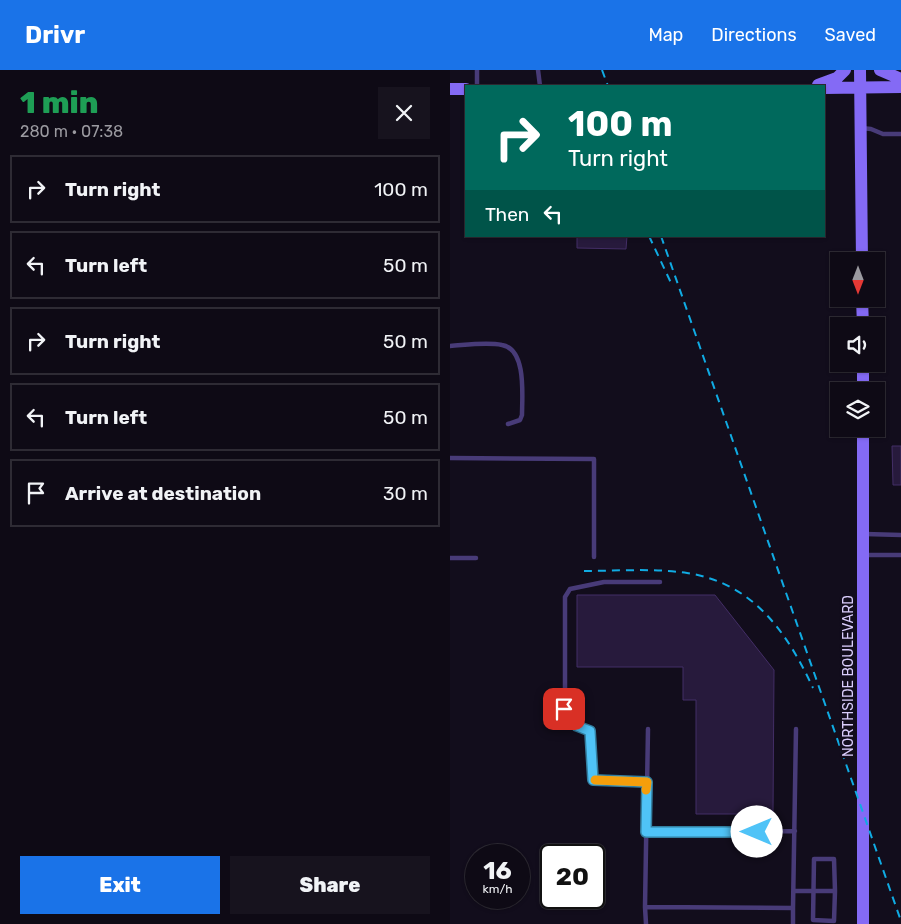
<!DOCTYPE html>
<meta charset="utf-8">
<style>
body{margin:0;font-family:Rubik,sans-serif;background:#17131e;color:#f1f3f6;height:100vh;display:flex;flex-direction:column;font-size:19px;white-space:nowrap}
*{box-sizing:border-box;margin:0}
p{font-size:16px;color:#9b9aa0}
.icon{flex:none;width:28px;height:28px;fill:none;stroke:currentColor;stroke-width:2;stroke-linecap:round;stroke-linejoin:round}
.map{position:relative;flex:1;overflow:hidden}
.side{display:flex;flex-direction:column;background:#0e0a15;width:450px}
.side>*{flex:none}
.top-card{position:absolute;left:15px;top:15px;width:360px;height:152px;border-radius:0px;box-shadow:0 1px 4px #0004,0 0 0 1px #2e2b34;background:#00695c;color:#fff;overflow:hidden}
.needle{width:32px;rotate:180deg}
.tools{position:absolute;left:380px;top:182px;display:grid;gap:10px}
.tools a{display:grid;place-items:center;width:55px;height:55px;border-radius:0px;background:#0e0a15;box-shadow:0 1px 4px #0004,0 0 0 1px #2e2b34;font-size:25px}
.speed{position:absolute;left:15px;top:774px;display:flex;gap:10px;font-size:25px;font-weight:700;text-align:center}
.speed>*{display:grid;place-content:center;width:65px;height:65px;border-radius:50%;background:#0e0a15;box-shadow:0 1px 4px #0004,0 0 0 1px #2e2b34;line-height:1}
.speed small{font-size:12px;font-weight:400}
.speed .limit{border:2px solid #111;border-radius:8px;background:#fff;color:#111}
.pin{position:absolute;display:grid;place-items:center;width:42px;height:42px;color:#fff;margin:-21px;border-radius:10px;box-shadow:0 2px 8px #0006}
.me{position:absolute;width:55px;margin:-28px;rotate:270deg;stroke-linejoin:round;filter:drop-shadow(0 0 4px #0008)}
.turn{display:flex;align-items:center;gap:18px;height:105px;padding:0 20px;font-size:22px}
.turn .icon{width:65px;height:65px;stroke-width:2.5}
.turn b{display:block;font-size:35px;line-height:42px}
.then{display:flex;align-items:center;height:48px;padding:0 20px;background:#0003;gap:10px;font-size:19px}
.round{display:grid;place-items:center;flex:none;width:52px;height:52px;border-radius:0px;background:#17131e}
.summary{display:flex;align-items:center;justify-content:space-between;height:85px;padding:0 20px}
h1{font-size:30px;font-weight:800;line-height:38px;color:#1e9e55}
.primary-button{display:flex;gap:10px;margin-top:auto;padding:10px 20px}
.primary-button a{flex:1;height:58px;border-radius:0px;background:#1a73e8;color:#fff;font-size:20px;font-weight:800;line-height:58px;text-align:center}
.primary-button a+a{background:#17131e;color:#f1f3f6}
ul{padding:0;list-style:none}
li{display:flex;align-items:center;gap:15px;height:68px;margin:0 10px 8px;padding:0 10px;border:2px solid #2e2b34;border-radius:0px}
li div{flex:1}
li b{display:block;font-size:19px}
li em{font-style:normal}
header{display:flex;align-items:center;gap:30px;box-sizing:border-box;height:70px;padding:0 25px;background:#1a73e8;color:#fff}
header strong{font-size:24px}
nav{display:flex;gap:28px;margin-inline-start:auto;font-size:18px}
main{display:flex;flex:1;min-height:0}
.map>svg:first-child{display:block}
.building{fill:#271a3c;stroke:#432e66}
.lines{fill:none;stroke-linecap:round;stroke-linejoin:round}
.lane{stroke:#483b78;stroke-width:4.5}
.secondary{stroke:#846af5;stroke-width:12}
.rail{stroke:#10abe3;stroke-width:2;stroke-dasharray:8 6;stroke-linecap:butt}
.route-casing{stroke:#337fa1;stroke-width:12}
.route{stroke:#4fc3f7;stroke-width:9}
.slow{stroke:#f59e0b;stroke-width:9}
.labels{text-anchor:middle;stroke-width:5;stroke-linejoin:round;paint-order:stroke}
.street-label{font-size:14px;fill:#d9ccfb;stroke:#120d1c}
</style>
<header>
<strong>Drivr</strong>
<nav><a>Map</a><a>Directions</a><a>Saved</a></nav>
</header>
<main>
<section class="side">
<div class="summary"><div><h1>1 min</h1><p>280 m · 07:38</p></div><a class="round"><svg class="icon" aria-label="close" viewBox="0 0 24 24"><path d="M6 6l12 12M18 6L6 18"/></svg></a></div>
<ul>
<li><svg class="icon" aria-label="right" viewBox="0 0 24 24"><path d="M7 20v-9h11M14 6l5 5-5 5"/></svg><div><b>Turn right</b></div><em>100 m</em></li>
<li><svg class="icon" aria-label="left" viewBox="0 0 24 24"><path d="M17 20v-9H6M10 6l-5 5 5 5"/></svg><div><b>Turn left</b></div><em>50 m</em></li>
<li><svg class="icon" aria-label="right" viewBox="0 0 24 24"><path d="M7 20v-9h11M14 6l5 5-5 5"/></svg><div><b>Turn right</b></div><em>50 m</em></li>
<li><svg class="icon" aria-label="left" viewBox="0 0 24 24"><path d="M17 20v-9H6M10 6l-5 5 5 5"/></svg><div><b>Turn left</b></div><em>50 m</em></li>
<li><svg class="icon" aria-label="arrive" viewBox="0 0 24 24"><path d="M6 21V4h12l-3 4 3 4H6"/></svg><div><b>Arrive at destination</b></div><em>30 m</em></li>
</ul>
<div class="primary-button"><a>Exit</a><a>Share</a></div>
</section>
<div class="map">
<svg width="451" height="854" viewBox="0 0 451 854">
<rect width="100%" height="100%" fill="#120d1c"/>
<!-- building -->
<path class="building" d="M127,166H177L176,179L127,178Z
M442,376H451V415H443Z
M127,525H265L324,600L323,744H246V630H233V597H127Z"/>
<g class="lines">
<!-- lane -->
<path class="lane" d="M27,0V16
M88,0L90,16
M411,58L421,59L433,64H451
M0,276C16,275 36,272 52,275C77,279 72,327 72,345L70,350L58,354
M0,388L144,389V487
M415,464L451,465
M414,485H451
M0,488H26
M197,712L143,710L140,661L127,656L115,639V527L120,519L154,512H210
M196,762L345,761
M344,821H385L384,851L363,850L364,789H384L385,821
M195,837L198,659
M343,838L346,659
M196,854L195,837L343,838V854"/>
<!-- secondary -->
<path class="secondary" d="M410,0L412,191
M430,0L451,9
M368,15L387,8L395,0
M374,18L451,17
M0,19H16
M412,229L413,256
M413,321V294
M413,359V854"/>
<!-- rail -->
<path class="rail" d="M152,0L158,16
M199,166L222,215
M211,166L451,851
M134,501C168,501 203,498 237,503C303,513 337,562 363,618"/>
</g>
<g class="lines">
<!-- route casing -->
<g class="route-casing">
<path id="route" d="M114,639L127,656L140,661L143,710L197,712L196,762H307"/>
</g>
<!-- route -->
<use href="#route" class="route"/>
<!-- slow -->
<path class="slow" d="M145,710L197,712L196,720"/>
</g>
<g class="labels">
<!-- street labels -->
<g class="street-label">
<text transform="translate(398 606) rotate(-90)" y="5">NORTHSIDE BOULEVARD</text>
</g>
</g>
</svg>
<div class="tools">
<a><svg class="needle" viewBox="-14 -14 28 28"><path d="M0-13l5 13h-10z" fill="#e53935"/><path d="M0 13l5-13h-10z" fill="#9b9aa0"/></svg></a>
<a><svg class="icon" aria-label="sound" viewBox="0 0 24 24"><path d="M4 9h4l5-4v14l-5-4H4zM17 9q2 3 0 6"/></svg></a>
<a><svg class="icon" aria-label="layers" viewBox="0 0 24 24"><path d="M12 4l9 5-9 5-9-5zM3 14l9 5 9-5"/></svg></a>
</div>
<div class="speed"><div>16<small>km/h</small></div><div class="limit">20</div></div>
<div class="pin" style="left:114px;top:639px;background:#d93025"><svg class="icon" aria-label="arrive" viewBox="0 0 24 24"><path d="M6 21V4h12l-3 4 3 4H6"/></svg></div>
<svg class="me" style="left:307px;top:762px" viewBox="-20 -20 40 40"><circle r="19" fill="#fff"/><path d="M0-13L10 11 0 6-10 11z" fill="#4fc3f7"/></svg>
<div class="top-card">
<div class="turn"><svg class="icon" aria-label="right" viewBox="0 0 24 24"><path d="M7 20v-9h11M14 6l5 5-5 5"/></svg><div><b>100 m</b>Turn right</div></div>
<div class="then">Then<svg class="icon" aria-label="left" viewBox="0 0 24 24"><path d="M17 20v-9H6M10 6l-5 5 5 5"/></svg></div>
</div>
</div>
</main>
